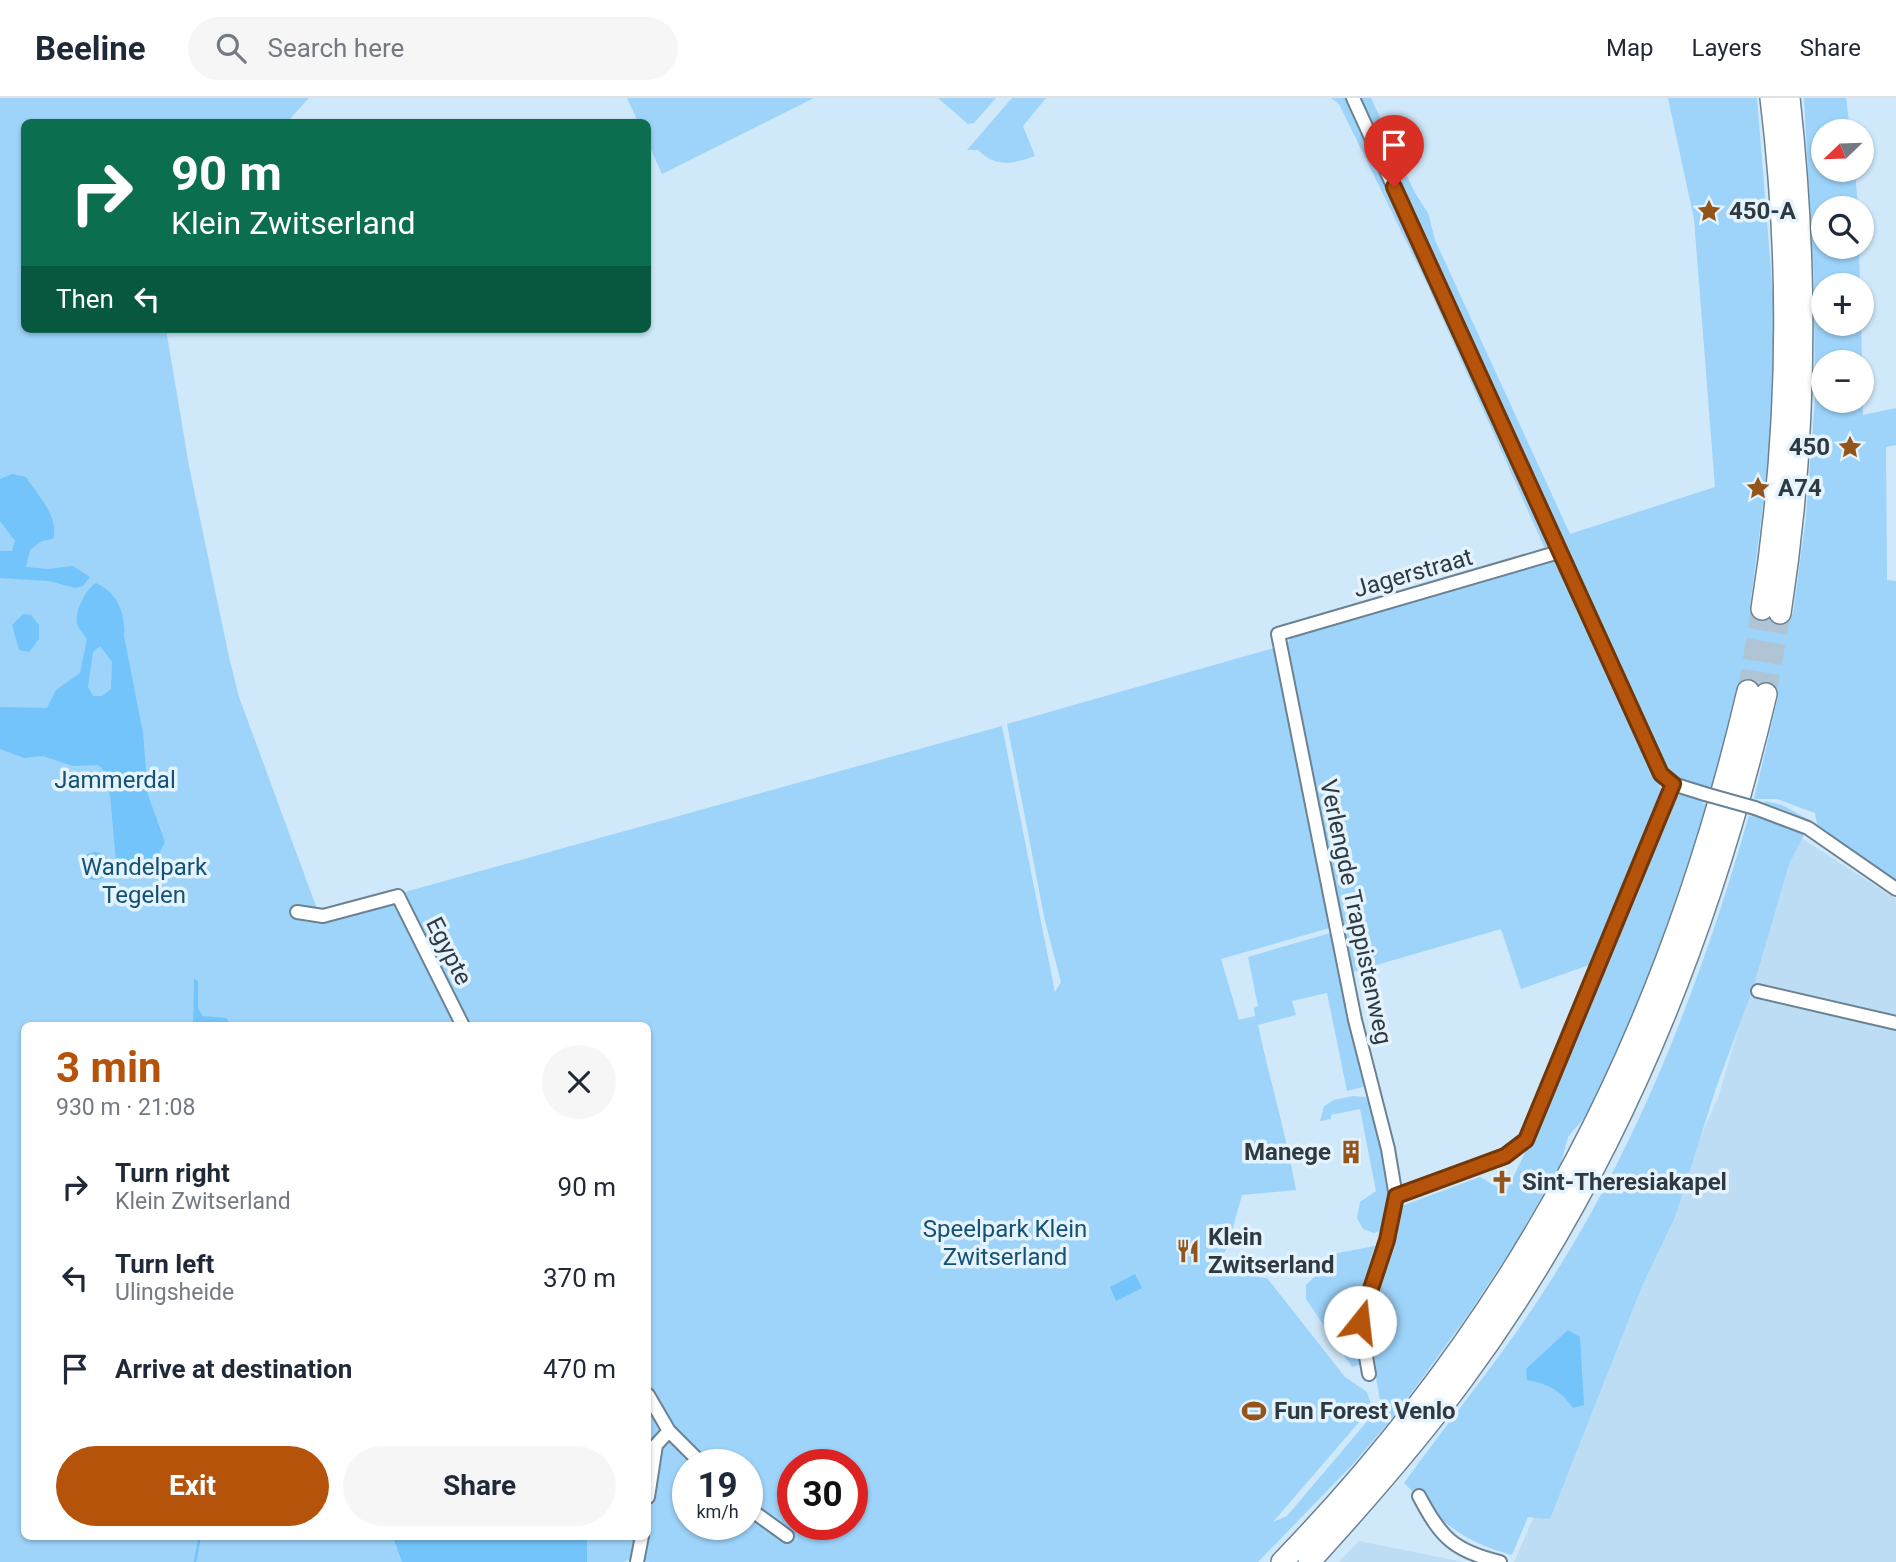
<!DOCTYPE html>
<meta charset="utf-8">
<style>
body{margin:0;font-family:Roboto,sans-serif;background:#f6f6f7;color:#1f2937;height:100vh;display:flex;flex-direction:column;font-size:26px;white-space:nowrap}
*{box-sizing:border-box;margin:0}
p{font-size:23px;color:#747a83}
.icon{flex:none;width:38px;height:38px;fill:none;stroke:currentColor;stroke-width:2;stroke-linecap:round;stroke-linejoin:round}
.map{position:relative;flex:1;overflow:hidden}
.details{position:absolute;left:21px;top:924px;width:630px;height:518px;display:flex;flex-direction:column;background:#fff;border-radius:10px;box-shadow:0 2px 5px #0004}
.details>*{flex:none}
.guide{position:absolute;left:21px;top:21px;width:630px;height:214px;border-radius:10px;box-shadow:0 2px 5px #0004;background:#0b6e4f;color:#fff;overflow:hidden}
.needle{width:46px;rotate:247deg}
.buttons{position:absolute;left:1811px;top:21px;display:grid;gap:14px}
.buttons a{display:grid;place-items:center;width:63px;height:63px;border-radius:50%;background:#fff;box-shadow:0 2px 5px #0004;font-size:35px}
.speed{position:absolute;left:672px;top:1351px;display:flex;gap:14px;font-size:35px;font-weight:700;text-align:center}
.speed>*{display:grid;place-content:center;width:91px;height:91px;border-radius:50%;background:#fff;box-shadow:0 2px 5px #0004;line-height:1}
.speed small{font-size:18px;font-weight:400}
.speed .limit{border:10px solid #d22;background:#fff;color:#111}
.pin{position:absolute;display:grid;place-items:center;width:60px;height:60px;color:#fff;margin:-72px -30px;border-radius:50% 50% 50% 0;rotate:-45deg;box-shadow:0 0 7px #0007}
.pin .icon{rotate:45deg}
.me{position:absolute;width:77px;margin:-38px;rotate:16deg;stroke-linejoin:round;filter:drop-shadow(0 0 5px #0008)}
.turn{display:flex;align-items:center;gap:24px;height:147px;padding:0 35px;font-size:32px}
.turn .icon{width:91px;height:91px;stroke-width:2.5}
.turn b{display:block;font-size:49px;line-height:60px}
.then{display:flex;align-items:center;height:66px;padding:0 35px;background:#0003;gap:14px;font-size:26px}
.round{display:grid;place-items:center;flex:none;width:74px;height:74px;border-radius:37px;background:#f6f6f7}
.overview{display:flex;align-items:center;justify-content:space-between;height:119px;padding:0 35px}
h1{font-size:42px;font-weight:700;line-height:52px;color:#b45309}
.primary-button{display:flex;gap:14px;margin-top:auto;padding:14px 35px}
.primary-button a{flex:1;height:80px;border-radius:42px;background:#b45309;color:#fff;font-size:28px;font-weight:700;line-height:80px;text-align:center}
.primary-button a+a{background:#f6f6f7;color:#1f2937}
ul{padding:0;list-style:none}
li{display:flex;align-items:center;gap:21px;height:91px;padding:0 35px}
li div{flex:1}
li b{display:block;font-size:26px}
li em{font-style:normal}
header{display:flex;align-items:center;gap:42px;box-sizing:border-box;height:98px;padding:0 35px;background:#fff;border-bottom:2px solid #e0e1e3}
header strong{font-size:33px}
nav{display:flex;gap:38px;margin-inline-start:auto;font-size:24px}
.search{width:490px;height:63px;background:#f6f6f7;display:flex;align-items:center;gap:18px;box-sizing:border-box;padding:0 24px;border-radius:38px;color:#747a83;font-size:26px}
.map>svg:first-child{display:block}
.built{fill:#bdddf4}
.green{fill:#9ed4fa;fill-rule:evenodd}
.water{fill:#73c4fb;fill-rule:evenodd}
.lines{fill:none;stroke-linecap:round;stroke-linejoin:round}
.stream{stroke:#73c4fb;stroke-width:2.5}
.motorway-tunnel{stroke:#afc5d5;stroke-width:21;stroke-dasharray:21 10;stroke-linecap:butt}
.minor-casing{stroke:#6b8292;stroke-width:16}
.motorway-casing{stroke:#6b8292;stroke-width:24}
.minor{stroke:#fff;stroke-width:12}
.motorway{stroke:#fff;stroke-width:21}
.minor-bridge-casing{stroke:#6b8292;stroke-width:16;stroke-linecap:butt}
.minor-bridge{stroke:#fff;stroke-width:12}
.route-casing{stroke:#753606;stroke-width:18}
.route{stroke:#b45309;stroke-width:12}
.labels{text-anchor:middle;stroke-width:7;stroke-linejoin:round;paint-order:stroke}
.poi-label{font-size:24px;font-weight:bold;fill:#2f3940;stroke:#e4f3fe;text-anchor:start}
.street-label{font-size:24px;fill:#2f3940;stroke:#e4f3fe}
.park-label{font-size:24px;fill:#135175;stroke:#e4f3fe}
</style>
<header>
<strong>Beeline</strong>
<div class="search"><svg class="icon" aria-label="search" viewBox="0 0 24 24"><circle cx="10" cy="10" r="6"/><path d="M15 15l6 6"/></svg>Search here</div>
<nav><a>Map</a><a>Layers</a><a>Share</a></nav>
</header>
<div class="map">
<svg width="1896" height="1464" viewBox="0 0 1896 1464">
<rect width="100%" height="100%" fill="#cfe8fa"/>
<!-- built -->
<path class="built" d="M1795,736L1896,801V1464H1514L1719,997Z
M1359,1443L1463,1464H1339Z"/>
<!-- green -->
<path class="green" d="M0,0H309L287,24H24V231H166L189,368L229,559L239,599L317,811L326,816L1002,628L1055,894L1061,884L1045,823L1007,626L1274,550L1333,829L1221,861L1239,922L1255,918L1254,910L1258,908L1248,859L1334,834L1367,988L1347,993L1327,895L1292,903L1296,917L1258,927C1270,983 1286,1036 1296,1092L1242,1097L1228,1147L1219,1165L1232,1176L1267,1180L1345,1279L1367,1294L1372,1309L1273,1424L1287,1418L1381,1307L1367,1231L1374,1199L1393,1143L1399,1109L1480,1079L1506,1094L1532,1040L1672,701L1683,695L1704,701L1703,706L1708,705L1651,874L1609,971L1584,1020L1568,1039L1561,1065L1517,1142L1470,1214L1399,1312L1354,1365L1258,1464H649L642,1462L643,1456L624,1464H0ZM24,928H648V1438H24ZM688,1367H747V1426H688ZM793,1367H852V1426H793Z
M627,0H814L662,76L648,45V24H638Z
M938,0H996L974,25L968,26Z
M1012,0H1046L1023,28L1035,58C1012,66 997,70 978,52H967Z
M1331,0H1350L1552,449L1545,451L1428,188L1339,6Z
M1359,0H1371L1415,95L1428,115L1435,142L1570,436L1715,389L1694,121L1668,0H1757L1775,222L1769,361L1750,508L1793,516L1806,419L1815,301L1814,187L1804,0H1846L1850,33H1824V72H1855L1858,110H1824V149H1859L1860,187H1824V226H1861L1862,264H1824V303H1862V274L1863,317L1896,310V347L1886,349L1887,482L1896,483V785L1819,731L1763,707L1765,703L1782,707L1817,726L1815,715L1777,701H1754L1778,599L1736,592L1712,690L1676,680L1663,668L1456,208Z
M1546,462H1554L1560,469L1663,695L1589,867L1521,891L1501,831L1352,874L1286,549L1291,539Z
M1754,714L1805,735L1789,766L1752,893L1716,990L1675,1119L1642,1188L1550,1421L1528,1419L1512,1457C1458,1442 1442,1423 1404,1385C1453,1317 1509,1250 1553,1179C1642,1039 1704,876 1749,717L1752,719ZM1580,1239L1573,1310L1562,1294L1544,1285Z
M1353,998L1366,999L1373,1006L1384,1051L1388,1100L1381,1132L1374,1135L1363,1131L1357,1120L1360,1104L1376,1093L1360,1011L1331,1017V1021L1320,1023L1324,1008L1334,1002Z
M1375,1148C1359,1194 1359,1217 1362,1266L1352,1269L1306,1201V1187L1321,1173L1332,1156Z"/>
<!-- water -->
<path class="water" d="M12,376L26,379C37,396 60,420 53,441L42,443L30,452L26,469L48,471L73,468L90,479L83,488L75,490L49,483L0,480V453H12L15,443L0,423V381Z
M96,485C117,494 126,516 124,538L143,635L148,697L165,744L159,756L131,776L117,774L110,697L102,670L98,667L73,668L43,658L24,660L0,651V609L47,610L56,592L80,575L87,541C84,537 79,531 77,526C74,515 86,490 96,485ZM100,548L112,564L111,591L102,598H93L88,589L93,554Z
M23,516L31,517L39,527V541L29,554L19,552L12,527Z
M81 768a14 14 0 1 1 28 0a14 14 0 1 1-28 0Z
M194,881L198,883V910L203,918L226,920L231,927H193Z
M1135,1176L1142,1190L1116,1203L1110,1189Z
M1568,1232L1580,1239L1584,1307L1573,1310C1560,1292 1549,1286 1527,1282L1526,1271Z
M393,1439H587V1464H402Z"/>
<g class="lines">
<!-- stream -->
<path class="stream" d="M195,1464L200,1438"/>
<!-- motorway-tunnel -->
<path class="motorway-tunnel" d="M1748,593L1762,511
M1766,596L1780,515"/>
<!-- minor casing -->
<g class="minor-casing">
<path id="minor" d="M1353,0L1661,676L1673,686L1705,696
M1755,710L1808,730L1896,791
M297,814L323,818L398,798L463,928
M1758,893L1896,925
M1396,1099L1505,1057L1526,1042L1673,686
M1369,1276L1360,1224L1387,1142L1396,1099L1388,1051L1355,922L1278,536L1559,454
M648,1297L669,1333L703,1367
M1419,1398C1441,1440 1454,1453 1500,1464
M648,1399L656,1347L669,1333
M747,1409L787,1438
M637,1464L642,1438"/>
</g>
<!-- motorway casing -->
<g class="motorway-casing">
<path id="motorway" d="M1762,511C1789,341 1792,171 1771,0
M1780,515C1807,343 1808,173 1789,0
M1282,1464C1525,1214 1669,930 1748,593
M1309,1464C1363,1405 1415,1346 1462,1282C1613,1077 1708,842 1766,596"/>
</g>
<!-- minor -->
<use href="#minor" class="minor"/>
<!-- motorway -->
<use href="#motorway" class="motorway"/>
<!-- minor-bridge casing -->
<g class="minor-bridge-casing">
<path id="minor-bridge" d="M1705,696L1755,710"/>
</g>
<!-- minor-bridge -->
<use href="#minor-bridge" class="minor-bridge"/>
</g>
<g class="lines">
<!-- route casing -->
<g class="route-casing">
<path id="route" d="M1360,1224L1387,1142L1396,1098L1505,1058L1526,1042L1673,686L1661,676L1394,89"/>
</g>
<!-- route -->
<use href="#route" class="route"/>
</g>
<!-- icons -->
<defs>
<g id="sight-bare" transform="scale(1.89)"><path d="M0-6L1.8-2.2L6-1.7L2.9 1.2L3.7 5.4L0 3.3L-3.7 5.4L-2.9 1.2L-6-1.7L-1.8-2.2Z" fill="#935519" stroke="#e4f3fe" stroke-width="2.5" paint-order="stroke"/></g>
<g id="building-bare" transform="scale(1.89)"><path d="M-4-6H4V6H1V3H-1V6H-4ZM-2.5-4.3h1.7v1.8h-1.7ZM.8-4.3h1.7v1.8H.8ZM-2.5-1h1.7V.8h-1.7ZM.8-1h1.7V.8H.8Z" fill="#935519" stroke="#e4f3fe" stroke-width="2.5" paint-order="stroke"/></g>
<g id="church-bare" transform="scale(1.89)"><path d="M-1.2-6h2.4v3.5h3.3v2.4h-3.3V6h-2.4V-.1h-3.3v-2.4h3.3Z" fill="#935519" stroke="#e4f3fe" stroke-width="2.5" paint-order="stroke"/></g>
<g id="restaurant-bare" transform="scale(1.89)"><path d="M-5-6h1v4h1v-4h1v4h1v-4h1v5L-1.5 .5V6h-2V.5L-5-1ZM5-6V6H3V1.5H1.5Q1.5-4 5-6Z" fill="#935519" stroke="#e4f3fe" stroke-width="2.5" paint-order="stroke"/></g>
<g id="stadium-bare" transform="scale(1.89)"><path d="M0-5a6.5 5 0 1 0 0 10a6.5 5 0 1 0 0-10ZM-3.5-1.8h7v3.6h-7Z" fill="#935519" stroke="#e4f3fe" stroke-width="2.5" paint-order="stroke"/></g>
</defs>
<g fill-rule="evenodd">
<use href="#sight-bare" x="1709" y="113"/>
<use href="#sight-bare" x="1850" y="349"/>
<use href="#sight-bare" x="1758" y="390"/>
<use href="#building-bare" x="1351" y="1054"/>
<use href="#church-bare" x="1502" y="1084"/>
<use href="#restaurant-bare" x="1188" y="1153"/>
<use href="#stadium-bare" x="1254" y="1313"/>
</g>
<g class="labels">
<!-- poi labels -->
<g class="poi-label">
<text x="1729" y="121">450-A</text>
<text x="1830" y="357" text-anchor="end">450</text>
<text x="1778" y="398">A74</text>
<text x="1331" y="1062" text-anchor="end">Manege</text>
<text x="1522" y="1092">Sint-Theresiakapel</text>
<text x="1208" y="1147">Klein<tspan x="1208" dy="28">Zwitserland</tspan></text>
<text x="1274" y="1321">Fun Forest Venlo</text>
</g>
<!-- street labels -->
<g class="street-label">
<text transform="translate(1413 475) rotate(-16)" y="8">Jagerstraat</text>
<text transform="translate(1356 814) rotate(78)" y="8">Verlengde Trappistenweg</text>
<text transform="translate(449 853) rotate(63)" y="8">Egypte</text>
</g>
<!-- park labels -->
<g class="park-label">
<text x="115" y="690">Jammerdal</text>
<text x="144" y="777">Wandelpark<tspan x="144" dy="28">Tegelen</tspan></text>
<text x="1005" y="1139">Speelpark Klein<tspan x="1005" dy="28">Zwitserland</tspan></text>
</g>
</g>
</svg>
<div class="buttons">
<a><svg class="needle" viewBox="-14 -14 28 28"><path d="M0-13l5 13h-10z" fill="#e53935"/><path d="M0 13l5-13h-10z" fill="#747a83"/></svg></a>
<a><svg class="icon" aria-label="search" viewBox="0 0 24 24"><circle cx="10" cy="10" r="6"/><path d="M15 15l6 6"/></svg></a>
<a>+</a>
<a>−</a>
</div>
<div class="speed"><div>19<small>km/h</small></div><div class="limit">30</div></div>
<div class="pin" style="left:1394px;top:89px;background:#d93025"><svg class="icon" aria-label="arrive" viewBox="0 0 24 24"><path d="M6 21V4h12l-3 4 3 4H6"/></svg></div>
<svg class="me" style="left:1360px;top:1224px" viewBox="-20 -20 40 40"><circle r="19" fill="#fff"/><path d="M0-13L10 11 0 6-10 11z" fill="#b45309"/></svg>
<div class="guide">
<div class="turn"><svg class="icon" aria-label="right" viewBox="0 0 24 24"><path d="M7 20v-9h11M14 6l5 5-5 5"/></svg><div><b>90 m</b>Klein Zwitserland</div></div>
<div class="then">Then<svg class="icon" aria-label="left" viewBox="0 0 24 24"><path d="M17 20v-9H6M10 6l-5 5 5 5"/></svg></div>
</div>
<section class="details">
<div class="overview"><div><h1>3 min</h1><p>930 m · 21:08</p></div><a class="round"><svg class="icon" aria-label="close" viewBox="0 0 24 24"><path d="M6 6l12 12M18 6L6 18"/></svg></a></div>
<ul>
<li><svg class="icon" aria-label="right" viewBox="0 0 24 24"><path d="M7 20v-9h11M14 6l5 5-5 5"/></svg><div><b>Turn right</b><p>Klein Zwitserland</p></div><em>90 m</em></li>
<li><svg class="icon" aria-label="left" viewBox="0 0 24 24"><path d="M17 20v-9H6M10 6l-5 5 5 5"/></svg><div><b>Turn left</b><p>Ulingsheide</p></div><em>370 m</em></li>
<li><svg class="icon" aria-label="arrive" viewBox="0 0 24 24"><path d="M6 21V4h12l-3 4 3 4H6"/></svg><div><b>Arrive at destination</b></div><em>470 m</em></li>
</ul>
<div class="primary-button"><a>Exit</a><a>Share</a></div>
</section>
</div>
